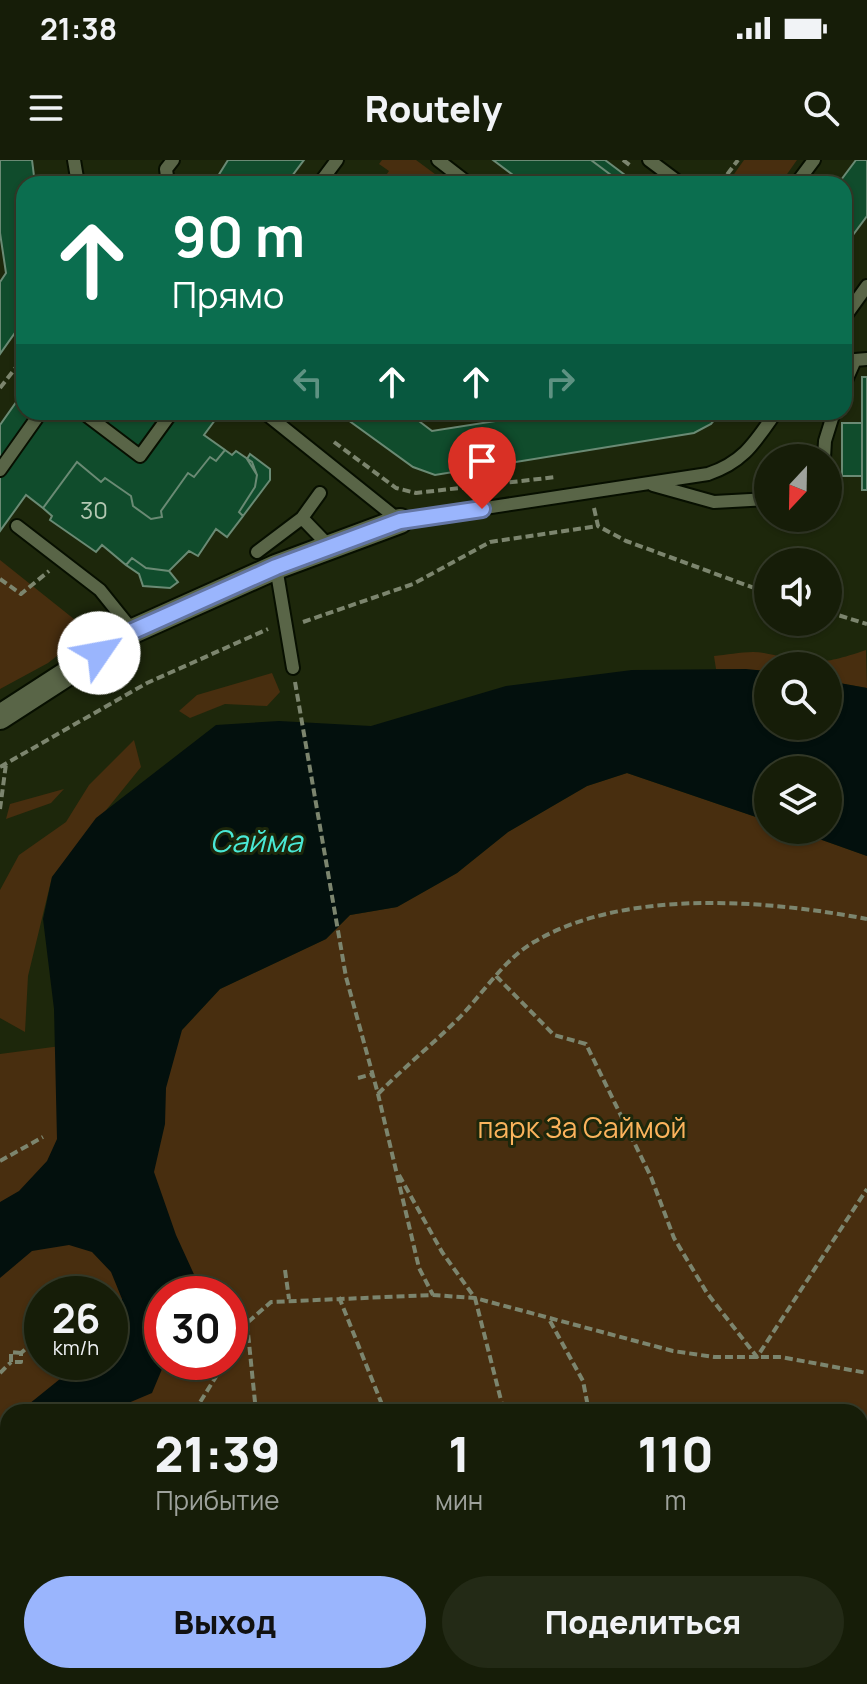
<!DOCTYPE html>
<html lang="ru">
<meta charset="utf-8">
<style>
body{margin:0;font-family:Manrope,sans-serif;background:#232a16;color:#f1f3f6;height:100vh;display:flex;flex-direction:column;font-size:30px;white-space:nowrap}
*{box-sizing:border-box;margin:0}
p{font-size:26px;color:#9ea29c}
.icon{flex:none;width:44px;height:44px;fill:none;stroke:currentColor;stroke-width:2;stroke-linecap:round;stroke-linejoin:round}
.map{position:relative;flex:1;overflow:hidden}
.panel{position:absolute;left:0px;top:1244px;width:868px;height:280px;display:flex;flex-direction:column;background:#161d08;border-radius:24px 24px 0 0;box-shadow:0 2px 6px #0004,0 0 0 2px #353b29}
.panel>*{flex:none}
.banner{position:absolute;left:16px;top:16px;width:836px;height:244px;border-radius:24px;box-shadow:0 2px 6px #0004,0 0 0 2px #353b29;background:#0b6e4f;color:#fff;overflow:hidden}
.needle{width:52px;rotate:202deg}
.controls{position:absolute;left:754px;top:284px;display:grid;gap:16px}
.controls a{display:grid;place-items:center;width:88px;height:88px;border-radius:50%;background:#161d08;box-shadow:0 2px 6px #0004,0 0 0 2px #353b29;font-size:40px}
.speed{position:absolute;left:24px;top:1116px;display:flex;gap:16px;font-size:40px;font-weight:700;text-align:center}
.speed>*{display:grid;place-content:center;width:104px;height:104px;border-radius:50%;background:#161d08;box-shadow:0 2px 6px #0004,0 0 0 2px #353b29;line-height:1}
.speed small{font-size:20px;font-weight:400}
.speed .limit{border:12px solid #d22;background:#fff;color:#111}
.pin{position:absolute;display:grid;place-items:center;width:68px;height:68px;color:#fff;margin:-82px -34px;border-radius:50% 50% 50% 0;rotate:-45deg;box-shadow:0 0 8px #0007}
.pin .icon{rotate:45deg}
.me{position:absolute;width:88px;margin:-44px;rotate:57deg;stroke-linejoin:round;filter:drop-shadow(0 0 6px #0008)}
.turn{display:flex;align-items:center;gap:28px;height:168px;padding:0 24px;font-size:36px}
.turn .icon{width:104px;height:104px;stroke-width:2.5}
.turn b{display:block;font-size:56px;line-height:68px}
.lanes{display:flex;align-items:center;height:76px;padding:0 24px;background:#0003;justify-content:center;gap:40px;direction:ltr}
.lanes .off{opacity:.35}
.eta{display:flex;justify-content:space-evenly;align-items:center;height:136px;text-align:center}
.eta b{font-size:48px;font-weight:800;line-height:56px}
.button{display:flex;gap:16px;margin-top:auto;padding:16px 24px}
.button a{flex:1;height:92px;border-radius:48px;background:#9ab5fd;color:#111;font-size:32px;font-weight:800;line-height:92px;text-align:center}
.button a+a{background:#232a16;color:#f1f3f6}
.status{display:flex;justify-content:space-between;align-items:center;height:56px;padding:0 40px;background:#161d08;direction:ltr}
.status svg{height:22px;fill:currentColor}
header{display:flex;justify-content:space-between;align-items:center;height:104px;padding:0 24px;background:#161d08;font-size:36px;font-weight:800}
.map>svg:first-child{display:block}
.green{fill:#482e0f;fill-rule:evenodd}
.water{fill:#03100d}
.building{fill:#104c2c;stroke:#6a8a74;stroke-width:2}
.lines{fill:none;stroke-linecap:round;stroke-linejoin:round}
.lane-casing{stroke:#070f00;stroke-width:16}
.street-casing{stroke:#070f00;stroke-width:28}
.path{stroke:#7c856e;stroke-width:4;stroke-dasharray:8 4;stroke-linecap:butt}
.lane{stroke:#596547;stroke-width:12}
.street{stroke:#596547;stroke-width:24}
.route-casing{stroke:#6476a4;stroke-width:20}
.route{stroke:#9ab5fd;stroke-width:14}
.labels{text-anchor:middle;stroke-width:6;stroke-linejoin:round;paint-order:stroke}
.number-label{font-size:24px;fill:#b4c8b3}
.park-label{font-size:28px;fill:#fbb35c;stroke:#1d270b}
.water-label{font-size:30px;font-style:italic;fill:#49e9d5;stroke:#1d270b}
</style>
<div class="status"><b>21:38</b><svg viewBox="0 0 49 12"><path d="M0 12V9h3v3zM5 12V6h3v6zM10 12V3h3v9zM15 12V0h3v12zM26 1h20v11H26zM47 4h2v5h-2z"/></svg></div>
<header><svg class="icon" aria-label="menu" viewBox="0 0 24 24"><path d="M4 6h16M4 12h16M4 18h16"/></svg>Routely<svg class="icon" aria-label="search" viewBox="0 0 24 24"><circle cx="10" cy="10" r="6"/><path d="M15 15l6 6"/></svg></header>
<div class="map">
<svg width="867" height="1524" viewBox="0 0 867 1524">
<rect width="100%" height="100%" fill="#1d270b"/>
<!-- green -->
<path class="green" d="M382,0H416L443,20L440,24H380L389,11L379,4Z
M744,0H797L780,24H727Z
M0,400L89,471L48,503L0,529Z
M866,490L867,528L828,521V506H768V511L716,509L714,496C729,495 749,490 764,493C814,503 816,507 866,490Z
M272,513L280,532L267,546L225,544L190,558L179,551L197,535Z
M134,580L141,607L52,717L28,816L25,872L0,858V730L19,695L66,662L89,625Z
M627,613L768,661V670H794L867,696V1524H0V894L182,870L220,829L326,779L350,755L397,747L457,713L508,672L587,626ZM42,1134H110V1202H42ZM162,1134H230V1202H162ZM8,1252H860V1516H8Z
M64,629L51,643L6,659L10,644Z"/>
<!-- water -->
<path class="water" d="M746,509L768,511V566H828V521L867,528V696L794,670H828V610H768V661L627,613L587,626L508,672L457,713L397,747L350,755L326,779L220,829L182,870L166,928L165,964L154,1012L176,1075L203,1134H162V1202H165L152,1233L107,1252H27L29,1244L81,1202H110V1178L121,1164L122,1139L111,1112L92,1092L69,1085L32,1091L0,1118V1042L19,1031L47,1001L57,979L54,849L43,759L52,717L96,658L216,565L279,561L371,566L506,526L632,510Z
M8,1313V1516H12L0,1520V1329Z"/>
<!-- building -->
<path class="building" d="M0,0H32L35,24H24V160L0,194V122L6,113L0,73Z
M228,0H304L286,24H213Z
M493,0H591L623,24H525Z
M591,0H605L637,24H623Z
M856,0H867V56L844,87V24H838Z
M862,217H867V330H862Z
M24,231V252H221L204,275L225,290L216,301L210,297L194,317L188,313L161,351L162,357L151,359L133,346L131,336L105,318L101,322L77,302L43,348L26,335L0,371V265Z
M337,252H407L432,271L554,252H721L711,264L694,273L435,315L413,307Z
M842,263H862V316H842Z
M225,290L232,295L236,291L252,302L257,315L255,327L239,352L243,356L227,377L216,369L198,396L189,391L169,411L146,408L132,398L126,405L102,385L96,392L50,360L52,356L43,348L77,302L101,322L105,318L131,336L133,346L151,359L162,357L161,351L188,313L194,317L210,297L216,301Z
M250,294L270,309V320L243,356L239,352L255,327L257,315L247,299Z
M132,398L146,408L169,411L178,422L170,428L143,426L139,414L126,405Z"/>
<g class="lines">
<!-- lane casing -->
<g class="lane-casing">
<path id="lane" d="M74,0L78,24
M438,0L469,24
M649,0L681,24
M168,24L166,9L173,0
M319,24L337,0
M796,24L814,0
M844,158L867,126
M844,225L855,200L867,199
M82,252L140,296L172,252
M264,252L400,361L708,314C744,302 755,282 776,252
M824,298L825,281L834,252
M0,310L41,252
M653,325L714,342L768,339
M302,358L330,387
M17,366L100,430L133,471
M257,392L302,358L320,333
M276,407L293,508"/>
</g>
<!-- street casing -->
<g class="street-casing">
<path id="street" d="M0,557L133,471L276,407L400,361"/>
</g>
<!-- path -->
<path class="path" d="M623,0L631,6
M486,18L494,24
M720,24L738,0
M0,228L24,197
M334,282L396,328L416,333L556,317
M594,348L598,366L626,381L768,433
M0,419L21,434L49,411
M828,452L867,464
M303,462L413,424L490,382L598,366
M295,522L346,817L378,934L419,1108L433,1135
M0,607L147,523L268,469
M0,649L6,604
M496,816L554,875L586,884L651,1017L674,1078L707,1133L757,1197L867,1029
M358,918L373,914
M378,934C404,907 432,885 458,859C483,834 503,800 534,782C625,728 767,740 867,759
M0,1001L43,977
M399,1015L442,1092L475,1138L504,1252
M285,1110L289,1139
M339,1137L385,1252
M550,1161L583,1221L589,1252
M247,1163L256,1252
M21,1193L11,1192V1202H21V1193L42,1175
M230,1193L247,1163L271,1142L433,1135L475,1138L673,1191L714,1197H781L867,1213
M0,1213L11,1202
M194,1252L225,1202
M860,1515L867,1511
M393,1516L396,1524
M473,1516L476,1524
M552,1516L555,1524
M610,1516L614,1524
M668,1516L672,1524
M710,1516L711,1524
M100,1524L102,1516
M192,1524L195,1516
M273,1524L286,1516
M643,1524L646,1516
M846,1524L859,1516"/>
<!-- lane -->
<use href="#lane" class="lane"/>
<!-- street -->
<use href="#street" class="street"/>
</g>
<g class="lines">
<!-- route casing -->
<g class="route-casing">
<path id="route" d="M99,493L133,471L276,407L400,361L482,349"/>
</g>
<!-- route -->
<use href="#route" class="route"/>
</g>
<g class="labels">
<!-- number labels -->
<g class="number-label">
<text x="94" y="359">30</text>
</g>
<!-- park labels -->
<g class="park-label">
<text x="582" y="978">парк За Саймой</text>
</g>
<!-- water labels -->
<g class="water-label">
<text x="256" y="692">Сайма</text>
</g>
</g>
</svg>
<div class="controls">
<a><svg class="needle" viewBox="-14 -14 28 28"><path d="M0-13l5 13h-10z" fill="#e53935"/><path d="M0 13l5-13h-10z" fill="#9ea29c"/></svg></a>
<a><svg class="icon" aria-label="sound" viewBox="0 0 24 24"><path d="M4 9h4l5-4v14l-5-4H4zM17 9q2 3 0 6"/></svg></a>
<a><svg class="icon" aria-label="search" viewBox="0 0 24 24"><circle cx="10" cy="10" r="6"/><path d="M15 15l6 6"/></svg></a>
<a><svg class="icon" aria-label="layers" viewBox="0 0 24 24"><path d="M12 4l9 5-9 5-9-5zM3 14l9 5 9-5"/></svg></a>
</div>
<div class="speed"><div>26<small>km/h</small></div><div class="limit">30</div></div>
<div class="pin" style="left:482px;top:349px;background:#d93025"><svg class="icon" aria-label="arrive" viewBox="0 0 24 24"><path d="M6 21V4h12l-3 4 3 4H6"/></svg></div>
<svg class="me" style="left:99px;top:493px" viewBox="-20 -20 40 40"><circle r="19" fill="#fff"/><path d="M0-13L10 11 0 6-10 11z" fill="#9ab5fd"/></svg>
<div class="banner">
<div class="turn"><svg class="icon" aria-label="ahead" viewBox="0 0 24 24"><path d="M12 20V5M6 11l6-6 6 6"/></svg><div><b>90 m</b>Прямо</div></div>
<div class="lanes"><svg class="icon off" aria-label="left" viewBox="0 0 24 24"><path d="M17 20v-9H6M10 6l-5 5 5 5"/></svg><svg class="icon" aria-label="ahead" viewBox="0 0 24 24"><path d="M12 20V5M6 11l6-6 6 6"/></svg><svg class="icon" aria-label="ahead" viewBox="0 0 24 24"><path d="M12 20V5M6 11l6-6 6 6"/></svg><svg class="icon off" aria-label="right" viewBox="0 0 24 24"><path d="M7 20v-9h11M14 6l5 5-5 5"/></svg></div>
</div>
<section class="panel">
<div class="eta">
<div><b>21:39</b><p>Прибытие</p></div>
<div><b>1</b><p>мин</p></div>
<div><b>110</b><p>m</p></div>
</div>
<div class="button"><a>Выход</a><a>Поделиться</a></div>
</section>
</div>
